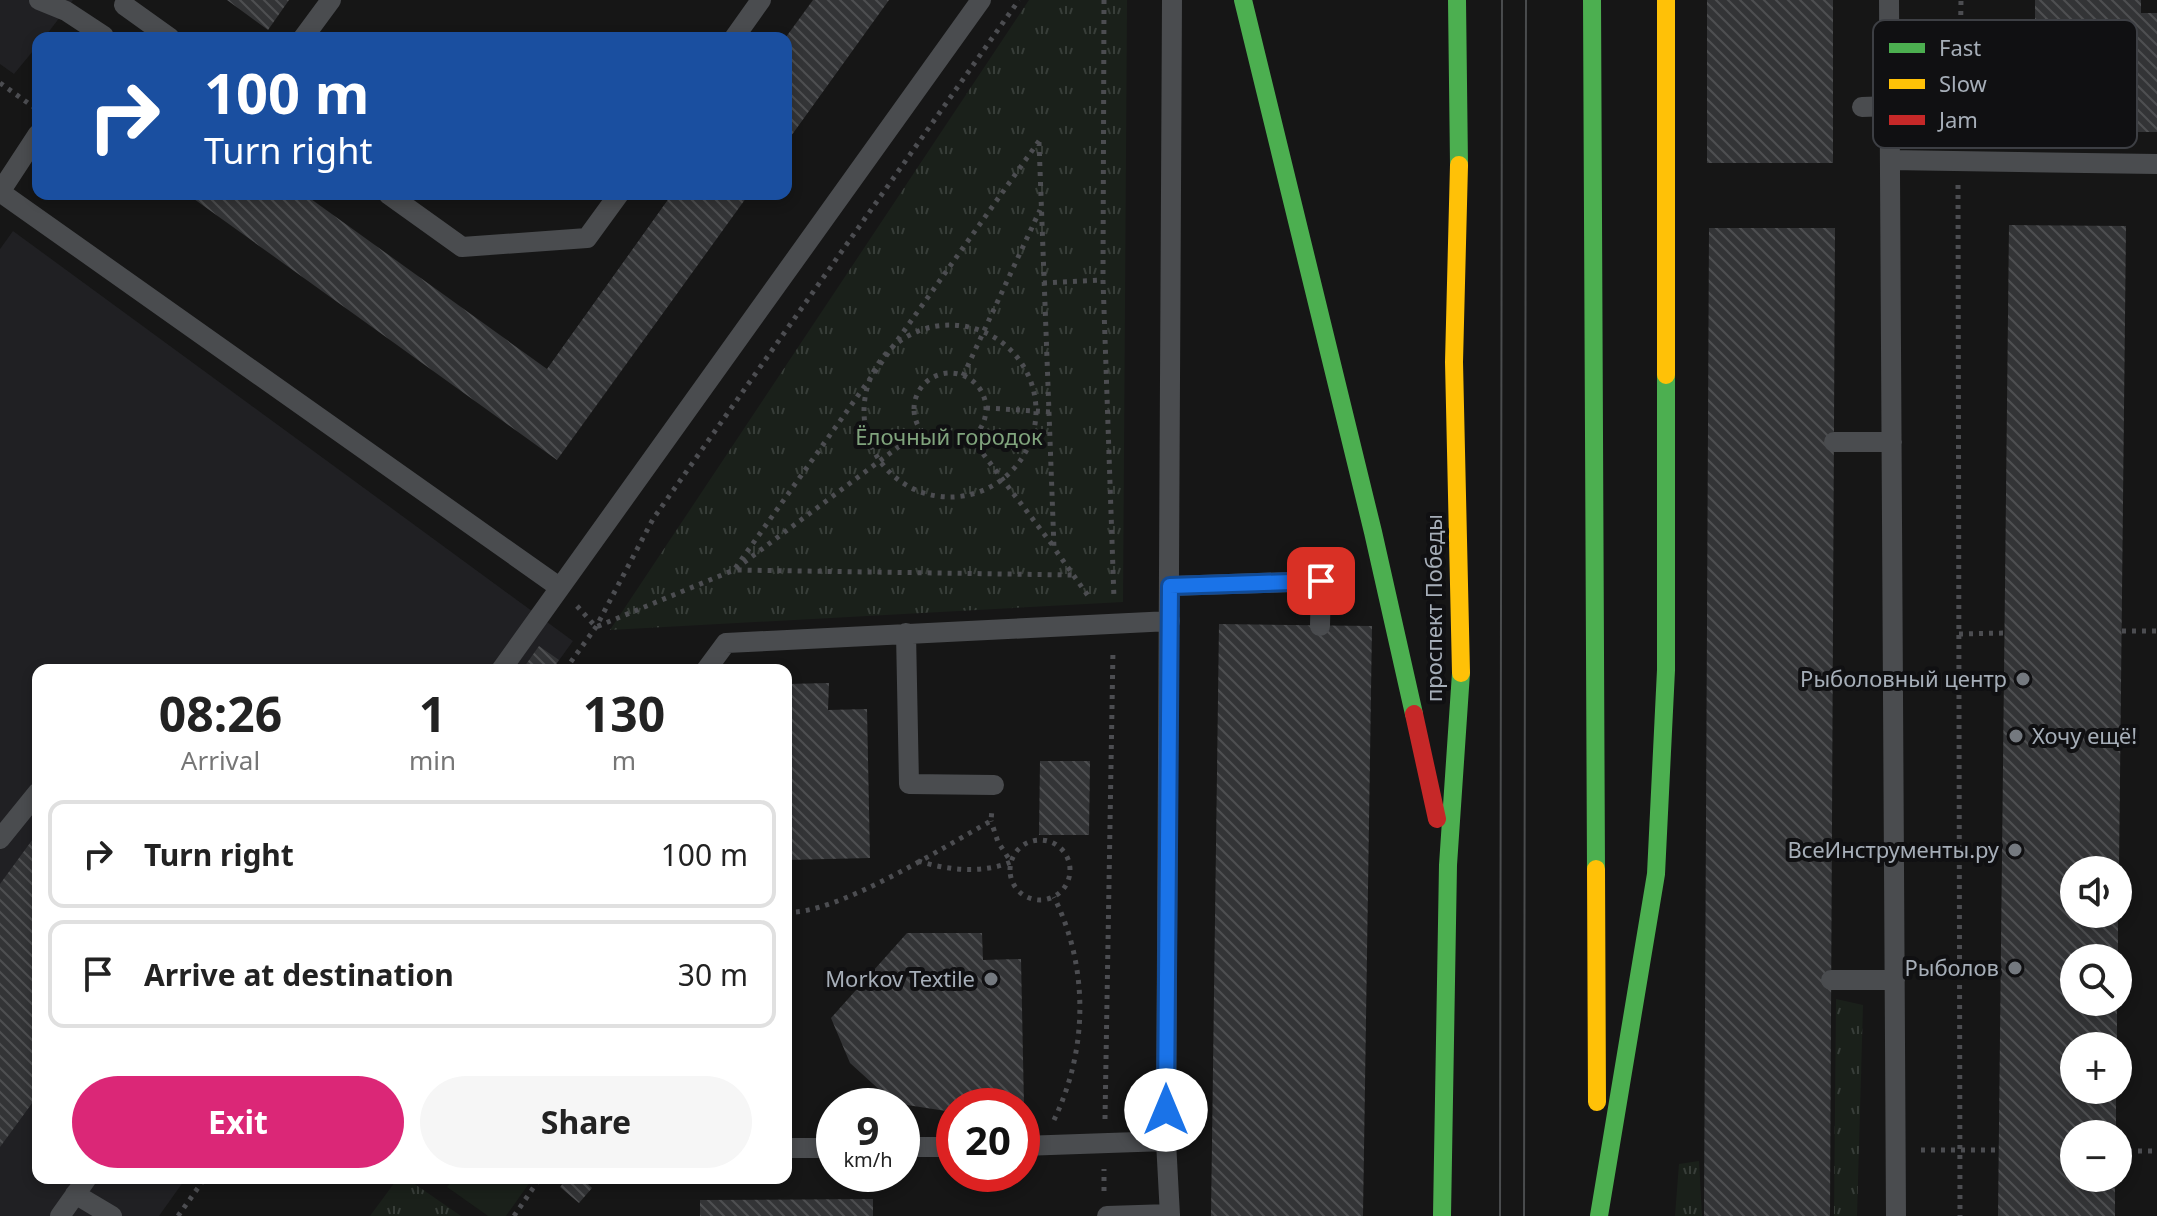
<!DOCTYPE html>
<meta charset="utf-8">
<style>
body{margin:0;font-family:"Noto Sans",sans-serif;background:#f6f6f6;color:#222;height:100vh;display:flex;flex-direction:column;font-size:30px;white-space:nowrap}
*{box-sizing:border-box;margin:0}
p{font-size:26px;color:#767676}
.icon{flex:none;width:44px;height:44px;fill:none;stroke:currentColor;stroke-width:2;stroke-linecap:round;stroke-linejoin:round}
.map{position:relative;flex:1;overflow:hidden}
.details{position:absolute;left:32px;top:664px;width:760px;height:520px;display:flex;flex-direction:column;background:#fff;border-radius:16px;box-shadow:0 4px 12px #0003}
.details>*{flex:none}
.top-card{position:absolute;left:32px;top:32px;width:760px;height:168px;border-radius:16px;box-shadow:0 4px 12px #0003;background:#1a4fa0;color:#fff;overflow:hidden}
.controls{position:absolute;left:2060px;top:856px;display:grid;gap:16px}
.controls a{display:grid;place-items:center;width:72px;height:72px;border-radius:50%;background:#fff;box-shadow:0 4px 12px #0003;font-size:40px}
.speed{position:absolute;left:816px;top:1088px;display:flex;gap:16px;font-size:40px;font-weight:700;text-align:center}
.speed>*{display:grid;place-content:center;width:104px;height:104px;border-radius:50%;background:#fff;box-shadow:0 4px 12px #0003;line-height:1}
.speed small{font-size:20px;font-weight:400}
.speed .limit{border:12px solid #d22;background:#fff;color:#111}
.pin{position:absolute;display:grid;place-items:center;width:68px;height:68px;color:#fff;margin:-34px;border-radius:16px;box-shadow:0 4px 12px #0006}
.me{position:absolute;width:88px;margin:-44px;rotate:0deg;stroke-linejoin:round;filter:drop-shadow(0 0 6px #0008)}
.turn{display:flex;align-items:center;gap:28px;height:168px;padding:0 40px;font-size:36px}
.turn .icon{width:104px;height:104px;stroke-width:2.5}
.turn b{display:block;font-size:56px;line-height:68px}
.eta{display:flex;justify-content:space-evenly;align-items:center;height:136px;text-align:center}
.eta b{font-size:48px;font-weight:700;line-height:56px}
.cta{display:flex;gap:16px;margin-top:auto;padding:16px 40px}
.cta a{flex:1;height:92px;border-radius:48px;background:#db2777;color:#fff;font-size:32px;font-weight:700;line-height:92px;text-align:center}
.cta a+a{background:#f6f6f6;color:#222}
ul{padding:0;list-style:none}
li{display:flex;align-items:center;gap:24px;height:108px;margin:0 16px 12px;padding:0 24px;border:4px solid #e0e0e0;border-radius:16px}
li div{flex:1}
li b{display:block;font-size:30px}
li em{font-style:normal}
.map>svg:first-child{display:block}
.built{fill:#202023}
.grass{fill:url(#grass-tufts)}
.pitch{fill:#1a201a}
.building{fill:url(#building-back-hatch)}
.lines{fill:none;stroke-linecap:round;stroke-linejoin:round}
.path{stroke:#4c4d51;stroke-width:5;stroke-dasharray:4 6;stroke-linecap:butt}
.lane{stroke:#4a4c4f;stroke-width:20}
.fast{stroke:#4caf50;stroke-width:18}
.slow{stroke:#ffc107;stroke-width:18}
.jam{stroke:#c62828;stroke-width:18}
.tram{stroke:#4a4c4e;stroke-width:2}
.route-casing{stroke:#114b97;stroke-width:20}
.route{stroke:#1a73e8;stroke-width:14}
.poi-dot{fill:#74797f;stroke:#101012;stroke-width:3}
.labels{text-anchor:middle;stroke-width:8;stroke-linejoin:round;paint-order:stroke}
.park-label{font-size:22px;fill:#80a47d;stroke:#101012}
.street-label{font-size:22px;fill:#a6aeb8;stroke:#101012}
.poi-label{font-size:22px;fill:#a6aeb8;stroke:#101012;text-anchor:end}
.key{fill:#101012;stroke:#3d3f44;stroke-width:2}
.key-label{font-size:22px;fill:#a6aeb8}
</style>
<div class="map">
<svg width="2157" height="1216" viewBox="0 0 2157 1216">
<defs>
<pattern id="grass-tufts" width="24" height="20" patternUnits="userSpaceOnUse" patternTransform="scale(2)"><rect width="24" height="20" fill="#1a201a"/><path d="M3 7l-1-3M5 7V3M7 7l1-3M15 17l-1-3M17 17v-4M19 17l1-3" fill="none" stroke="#383e39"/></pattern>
<pattern id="building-back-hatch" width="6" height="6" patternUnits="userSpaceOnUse" patternTransform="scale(2)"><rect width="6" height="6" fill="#333436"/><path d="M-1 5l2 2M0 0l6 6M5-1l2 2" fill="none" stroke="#4e4f51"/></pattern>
</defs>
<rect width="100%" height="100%" fill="#161616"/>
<!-- built -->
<path class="built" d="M0,0H73L44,38H38V45L14,74L0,64Z
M13,231L573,641L552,670H38V1178H186L159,1216H0V249Z"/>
<!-- grass -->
<path class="grass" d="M1029,0H1127L1123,602L610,630Z
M1836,999L1863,1005L1857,1216H1834Z
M1699,1161L1702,1216H1675L1679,1164Z
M398,1178H406L461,1216H370Z"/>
<!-- pitch -->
<path class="pitch" d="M454,1178H533L506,1216H488L447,1187Z"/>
<!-- building -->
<path class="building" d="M227,0H289L268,30Z
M813,0H889L786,143V37Z
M1707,0H1833V163H1707Z
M2035,0H2141V13H2157V132H2002V21H2035Z
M187,194H304L547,369L672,194H749L557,460Z
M2009,225L2126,226L2119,870H2074V914H2118V958H2074V1002H2117V1046H2074V1090H2116V1134H2074V1178H2115V1216H1998Z
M1709,228H1835L1830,1216H1704Z
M1219,624L1372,626L1363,1216H1211Z
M539,646L559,660L552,670H522Z
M829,683L828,710L867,709L870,858L786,860V684Z
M1040,761H1090L1089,835H1039Z
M38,832V1095L0,1147V884Z
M907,933H982L983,960L1021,959L1024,1106H954V1110L946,1111L894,1103L850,1063L831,1018Z
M567,1178H582L592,1188L579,1203L560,1187Z
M873,1199V1216H700V1200Z"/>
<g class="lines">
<!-- path -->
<path class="path" d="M1104,0L1103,280L1114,599
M0,83L35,108
M1959,135L1961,0
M1039,141L734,570L1073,575
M1039,142L1054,548L1089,597H1092
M1958,185L1960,1216
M1043,283L1103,280
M864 411a86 86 0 1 1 172 0a86 86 0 1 1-172 0Z
M914 409a36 36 0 1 1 72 0a36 36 0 1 1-72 0Z
M963,376L1040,210
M986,408L1051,412
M971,438L1054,547
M577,606L596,627L734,570L921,430
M2122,631H2157
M1959,634L2005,633
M565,670L596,627L653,519L1019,0
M1010 870a30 30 0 1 1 60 0a30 30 0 1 1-60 0Z
M918,861C948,870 981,874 1011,862L998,842L991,821
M786,912C835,916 945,846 991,821L992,809
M786,1018V1059
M1105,1119L1113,649
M1054,1120C1088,1049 1089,968 1054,897
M1921,1150H1998
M2118,1151H2157
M1104,1191V1169
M178,1216L205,1178
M514,1216L540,1178"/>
<!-- lane -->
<path class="lane" d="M39,0L66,11L104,36
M1889,0L1896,1216
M124,5L170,38
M303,38L331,0
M734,38L761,0
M1862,107L1890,106
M38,134L0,192L559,587
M1890,160L2157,164
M388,194L462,247L587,238L619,194
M1834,442H1892
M1170,586L1321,581L1320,626
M906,633L909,784L994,785
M501,670L981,0
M706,670L726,643L1170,621
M0,839L38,792
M1831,980H1895
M1022,1146L1166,1141
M902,1147H954
M786,1148H834
M75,1194L112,1216
M60,1216L87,1178
M1107,1216L1170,1214
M1170,1216L1166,1141L1172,0"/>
<!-- fast -->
<path class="fast" d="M1243,0L1373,532L1414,714
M1457,0L1459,165
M1592,0L1596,869
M1442,1216L1448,865L1461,673
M1599,1216L1656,874L1666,670V375"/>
<!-- slow -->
<path class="slow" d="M1666,0V375
M1459,165L1454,362L1461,673
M1596,869L1597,1102"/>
<!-- jam -->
<path class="jam" d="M1414,714L1437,819"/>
<!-- tram -->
<path class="tram" d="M1500,1216L1502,0
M1524,1216L1526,0"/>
</g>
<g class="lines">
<!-- route casing -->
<g class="route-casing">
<path id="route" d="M1166,1110L1170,586L1321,581"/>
</g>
<!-- route -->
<use href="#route" class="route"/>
</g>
<!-- markers -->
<g class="poi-dot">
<circle cx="2023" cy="679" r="8"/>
<circle cx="2016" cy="736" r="8"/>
<circle cx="2015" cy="850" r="8"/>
<circle cx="2015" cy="968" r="8"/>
<circle cx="991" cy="979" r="8"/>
</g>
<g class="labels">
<!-- park labels -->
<g class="park-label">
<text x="949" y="445">Ёлочный городок</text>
</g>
<!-- street labels -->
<g class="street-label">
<text transform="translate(1434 608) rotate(-90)" y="8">проспект Победы</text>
</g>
<!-- poi labels -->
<g class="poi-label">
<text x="2007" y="687">Рыболовный центр</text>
<text x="2032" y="744" text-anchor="start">Хочу ещё!</text>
<text x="1999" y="858">ВсеИнструменты.ру</text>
<text x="1999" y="976">Рыболов</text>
<text x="975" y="987">Morkov Textile</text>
</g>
</g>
<!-- legend -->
<rect x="1873" y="20" width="264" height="128" rx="12" class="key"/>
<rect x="1889" y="43" width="36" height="10" fill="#4caf50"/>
<rect x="1889" y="79" width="36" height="10" fill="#ffc107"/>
<rect x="1889" y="115" width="36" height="10" fill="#c62828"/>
<g class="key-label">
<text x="1939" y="56">Fast</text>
<text x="1939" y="92">Slow</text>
<text x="1939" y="128">Jam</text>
</g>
</svg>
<div class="controls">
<a><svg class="icon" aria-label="sound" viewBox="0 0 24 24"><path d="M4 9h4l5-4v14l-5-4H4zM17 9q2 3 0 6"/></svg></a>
<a><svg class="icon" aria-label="search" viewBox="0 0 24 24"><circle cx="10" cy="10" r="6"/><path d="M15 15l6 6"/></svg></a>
<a>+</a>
<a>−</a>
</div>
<div class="speed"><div>9<small>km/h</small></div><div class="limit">20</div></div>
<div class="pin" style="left:1321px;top:581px;background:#d93025"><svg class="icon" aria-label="arrive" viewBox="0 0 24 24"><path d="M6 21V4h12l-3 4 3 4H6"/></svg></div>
<svg class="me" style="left:1166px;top:1110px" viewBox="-20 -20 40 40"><circle r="19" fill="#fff"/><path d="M0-13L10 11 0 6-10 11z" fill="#1a73e8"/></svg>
<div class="top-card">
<div class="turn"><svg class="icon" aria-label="right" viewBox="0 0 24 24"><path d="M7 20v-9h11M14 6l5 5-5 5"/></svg><div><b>100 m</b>Turn right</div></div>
</div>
<section class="details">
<div class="eta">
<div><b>08:26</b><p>Arrival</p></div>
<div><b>1</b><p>min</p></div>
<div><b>130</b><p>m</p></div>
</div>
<ul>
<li><svg class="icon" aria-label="right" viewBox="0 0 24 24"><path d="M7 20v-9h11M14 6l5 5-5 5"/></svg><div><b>Turn right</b></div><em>100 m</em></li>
<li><svg class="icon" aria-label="arrive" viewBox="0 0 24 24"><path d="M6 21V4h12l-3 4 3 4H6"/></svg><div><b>Arrive at destination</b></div><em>30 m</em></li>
</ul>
<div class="cta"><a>Exit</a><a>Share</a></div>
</section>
</div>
